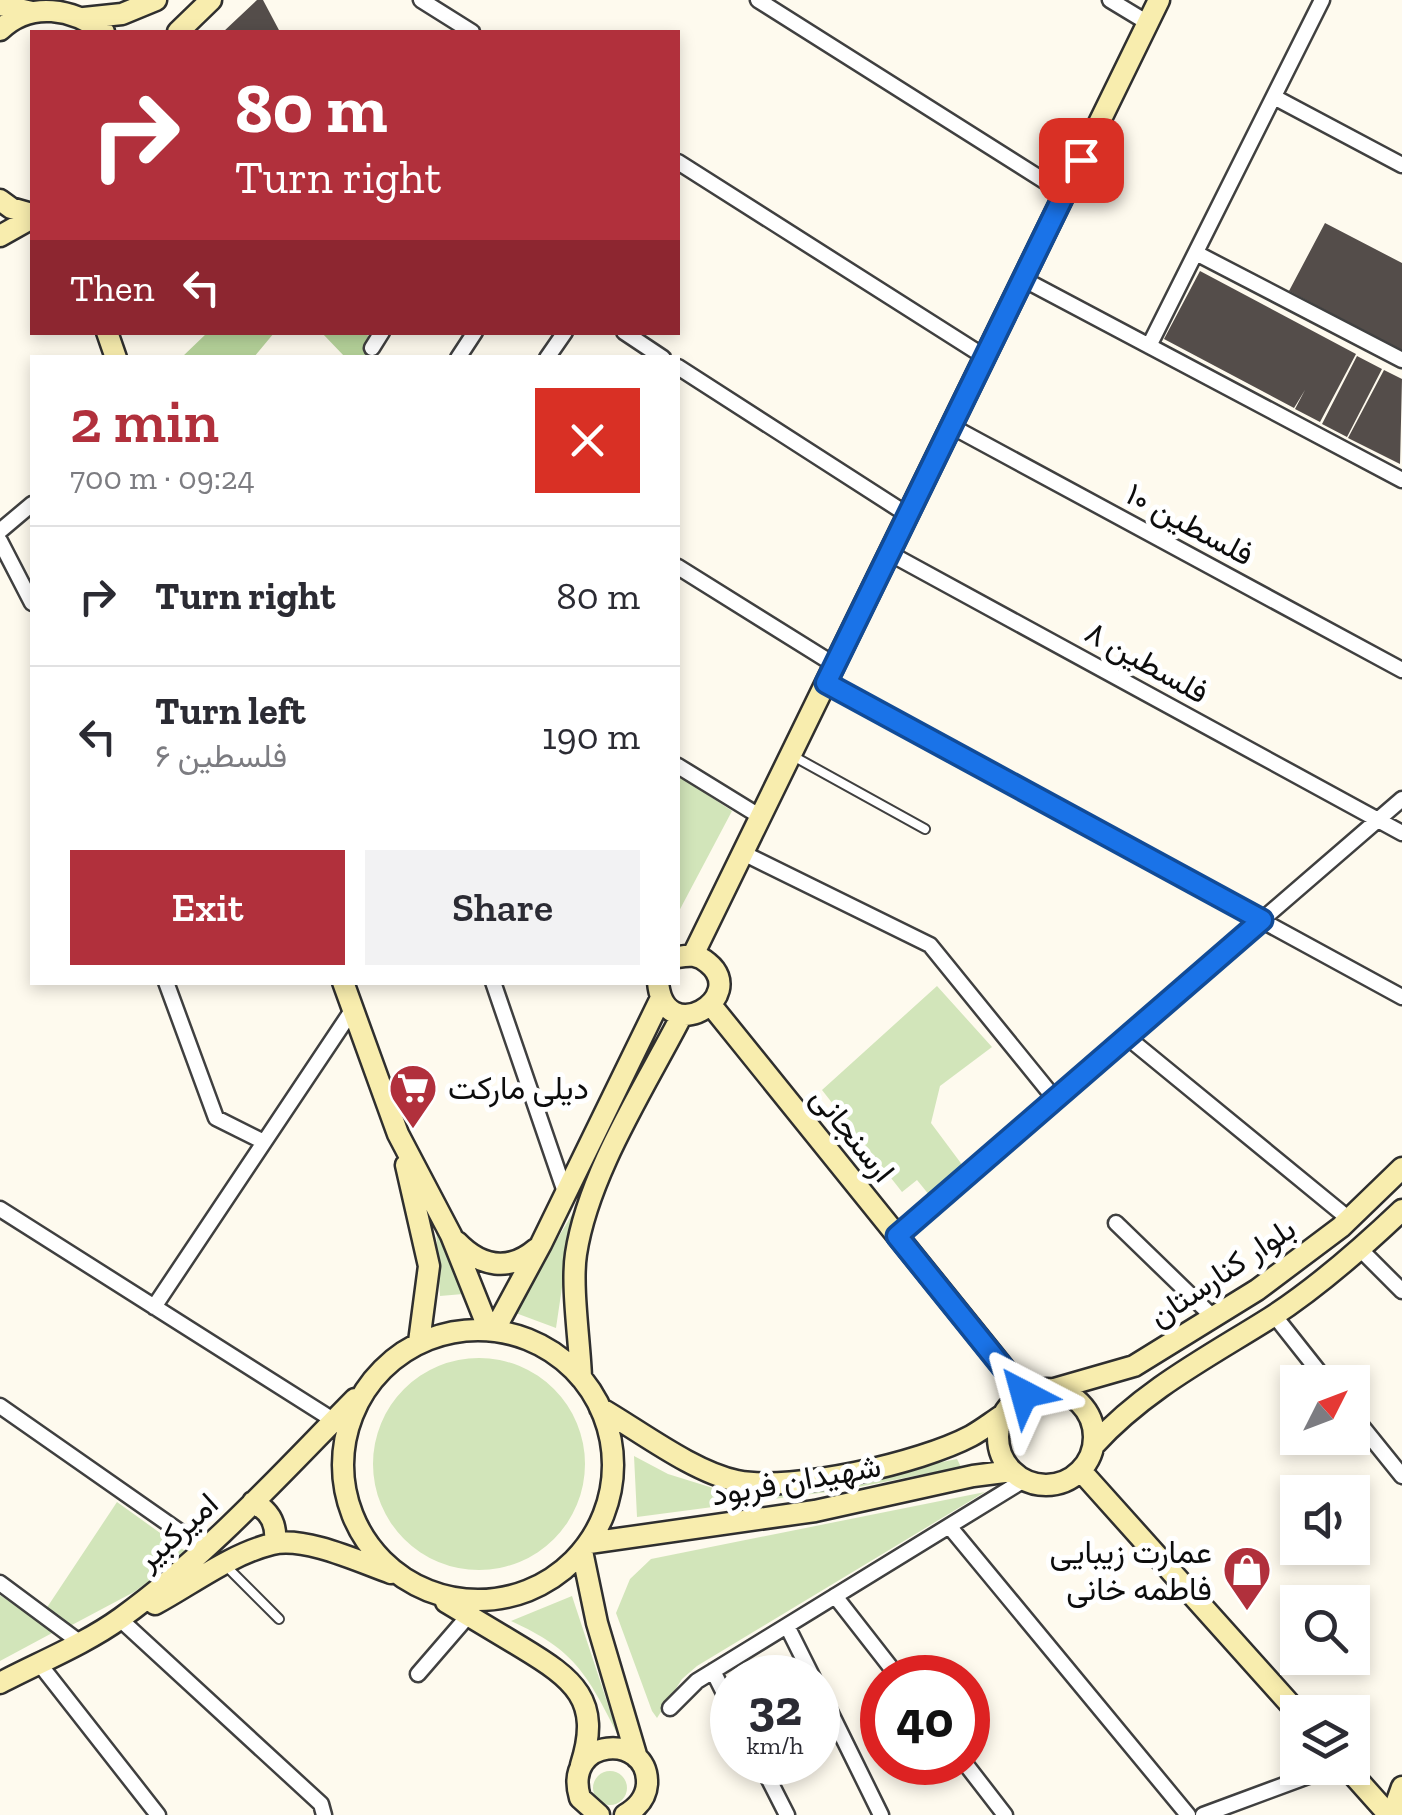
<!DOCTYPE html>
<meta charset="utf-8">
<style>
body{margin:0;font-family:"Zilla Slab",Vazirmatn,serif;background:#f2f2f3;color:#2b2b33;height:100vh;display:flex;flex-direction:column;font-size:38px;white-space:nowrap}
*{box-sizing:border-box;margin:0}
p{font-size:32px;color:#7c7c81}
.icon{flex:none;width:55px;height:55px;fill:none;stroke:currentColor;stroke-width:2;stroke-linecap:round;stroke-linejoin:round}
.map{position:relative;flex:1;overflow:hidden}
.drawer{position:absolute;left:30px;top:355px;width:650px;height:630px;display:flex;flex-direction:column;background:#fff;border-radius:0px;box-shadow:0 5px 15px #0003}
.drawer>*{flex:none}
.hud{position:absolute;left:30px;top:30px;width:650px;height:305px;border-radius:0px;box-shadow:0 5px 15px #0003;background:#b1303c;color:#fff;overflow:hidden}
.needle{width:65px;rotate:48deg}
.fabs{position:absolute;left:1280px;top:1365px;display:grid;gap:20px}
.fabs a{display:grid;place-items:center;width:90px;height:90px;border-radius:0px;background:#fff;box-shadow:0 5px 15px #0003;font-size:50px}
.speed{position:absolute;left:710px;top:1655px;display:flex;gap:20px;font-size:50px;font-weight:700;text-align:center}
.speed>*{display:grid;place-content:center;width:130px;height:130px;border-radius:50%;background:#fff;box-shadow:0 5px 15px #0003;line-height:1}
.speed small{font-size:25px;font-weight:400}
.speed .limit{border:15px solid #d22;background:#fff;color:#111}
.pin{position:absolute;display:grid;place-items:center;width:85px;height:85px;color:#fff;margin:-42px;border-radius:20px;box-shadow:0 5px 15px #0006}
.me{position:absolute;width:110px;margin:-55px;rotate:321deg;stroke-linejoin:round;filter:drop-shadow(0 0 8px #0008)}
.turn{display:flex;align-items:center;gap:35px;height:210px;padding:0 40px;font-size:45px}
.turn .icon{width:130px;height:130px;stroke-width:2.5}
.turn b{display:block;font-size:70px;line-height:85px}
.then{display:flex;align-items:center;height:95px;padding:0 40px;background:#0003;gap:20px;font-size:38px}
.round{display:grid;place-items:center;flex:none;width:105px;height:105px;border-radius:0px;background:#f2f2f3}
.headline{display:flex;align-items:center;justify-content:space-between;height:170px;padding:0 40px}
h1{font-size:60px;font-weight:600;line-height:75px;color:#b1303c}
.action{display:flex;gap:20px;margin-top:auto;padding:20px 40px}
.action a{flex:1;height:115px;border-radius:0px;background:#b1303c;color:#fff;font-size:40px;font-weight:600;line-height:115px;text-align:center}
.action a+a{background:#f2f2f3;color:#2b2b33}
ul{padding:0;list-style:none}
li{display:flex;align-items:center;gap:30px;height:140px;padding:0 40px;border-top:2px solid #e1e1e2}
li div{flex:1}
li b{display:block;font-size:38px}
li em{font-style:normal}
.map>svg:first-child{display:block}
.green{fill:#d2e5ba}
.forest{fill:#b7d49b}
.building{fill:#544d4a}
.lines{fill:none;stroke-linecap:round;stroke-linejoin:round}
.lane-casing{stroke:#404040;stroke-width:12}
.street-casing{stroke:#404040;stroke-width:19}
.secondary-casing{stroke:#2f2f2f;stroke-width:25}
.lane{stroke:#fff;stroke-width:8}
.street{stroke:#fff;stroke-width:14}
.secondary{stroke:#f8edae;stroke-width:20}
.route-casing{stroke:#114b97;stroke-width:25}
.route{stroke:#1a73e8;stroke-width:18}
.labels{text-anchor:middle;stroke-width:10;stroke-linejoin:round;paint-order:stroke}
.street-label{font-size:32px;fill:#0d0d0d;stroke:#fff}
.poi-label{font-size:32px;fill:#0d0d0d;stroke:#fff;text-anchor:start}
</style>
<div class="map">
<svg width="1402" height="1815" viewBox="0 0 1402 1815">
<rect width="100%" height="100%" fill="#fefaee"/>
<!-- green -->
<path class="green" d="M678,775L732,811L678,913Z
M937,986L992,1047L940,1086L931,1123L963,1166L930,1196L917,1180L902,1192L822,1090Z
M573,1213L556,1328L513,1312Z
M436,1228L463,1294L440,1296Z
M373 1464a106 106 0 1 1 212 0a106 106 0 1 1-212 0Z
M634,1456L668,1474L729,1493L841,1482L957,1459L961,1467L843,1490L637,1517Z
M985,1492L697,1666L682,1679L657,1718L652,1711L616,1613L630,1579L651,1559Z
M117,1502L188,1553L134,1592L70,1626L46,1609Z
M0,1595L54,1632L0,1661Z
M572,1596L618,1735C587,1674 575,1650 511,1621Z
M593 1788a17 17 0 1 1 34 0a17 17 0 1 1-34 0Z"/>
<!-- forest -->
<path class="forest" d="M207,333V332L274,333L254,357H182Z
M322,333H367L374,357H345Z"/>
<!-- building -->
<path class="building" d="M257,0H263L280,32H223Z
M1325,223L1402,263V351L1289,291Z
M1200,271L1356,354L1320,422L1295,409L1305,390L1294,408L1164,339Z
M1357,356L1382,369L1347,437L1322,424Z
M1384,370L1402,379L1400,464L1348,438Z"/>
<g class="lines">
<!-- lane casing -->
<g class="lane-casing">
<path id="lane" d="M793,756L925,829
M225,1565L279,1619"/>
</g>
<!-- street casing -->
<g class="street-casing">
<path id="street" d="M421,0L472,32
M758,0L1065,194
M1110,0L1148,23
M1274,97L1402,165
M678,162L985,357
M1196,253L1402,360
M1023,279L1402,480
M624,332L663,358
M1149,346L1322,0
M372,348L382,332
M458,358L475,332
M547,358L565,332
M678,367L908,515
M951,426L1402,670
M0,531L32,504
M0,541L32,603
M889,553L1402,833
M678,567L835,665
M826,683L1402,997
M678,766L761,817
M743,853L930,945L1055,1099
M166,982L216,1118L264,1142
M493,982L565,1192
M1127,1037L1349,1219
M0,1209L333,1420
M1116,1223L1213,1317
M897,1235L1402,799
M1360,1249L1402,1291
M154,1307L353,1009
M1274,1315L1327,1382
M0,1406L206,1550
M1352,1414L1402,1476
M949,1526L1188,1815
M0,1583L78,1641
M835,1596L899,1678
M122,1621L321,1804L324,1815
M787,1626L813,1678
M38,1662L158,1815
M713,1671L732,1709
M418,1674L469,1615
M818,1687L881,1815
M670,1708L697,1681L1024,1480
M760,1762L787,1815
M964,1762L1005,1815
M1203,1815L1330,1768"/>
</g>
<!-- secondary casing -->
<g class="secondary-casing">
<path id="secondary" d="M0,5L32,12
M84,18L122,14L156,0
M0,30C31,0 73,9 104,32
M178,32L211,0
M0,200L11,208L32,214
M0,236L32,218
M107,332L116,358
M693,955L1159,0
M343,982L398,1134L451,1235L489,1330
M658,982C664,1050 750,997 708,963C698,954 689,955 678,957
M711,1005L1024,1393
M406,1165L429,1266L419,1342
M457,1242C481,1267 509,1272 536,1249
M343 1465a135 135 0 1 1 270 0a135 135 0 1 1-270 0Z
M494,1331L541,1244L661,998
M581,1378C580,1344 571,1286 576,1254C588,1174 645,1087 682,1015
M998 1437a48 48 0 1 1 96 0a48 48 0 1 1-96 0Z
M1054,1389L1134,1366L1257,1290L1341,1227L1402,1168
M600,1408C640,1431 693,1472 737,1481C793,1492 920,1463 971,1436C982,1430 992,1422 1003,1415
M1094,1445C1144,1390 1208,1357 1270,1318C1318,1287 1361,1249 1402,1210
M1081,1471L1298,1713
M253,1502C270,1511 277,1523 275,1543
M589,1543L815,1511L973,1476L1012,1471
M582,1551L597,1623L637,1758
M446,1602C471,1617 496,1632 521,1647C574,1679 602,1700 581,1765
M155,1604C192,1584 231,1554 272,1544C305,1536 360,1562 391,1573
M0,1683C40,1662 85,1644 121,1618C208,1555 280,1475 355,1399
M1347,1768L1389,1815
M599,1815L580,1798C562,1737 649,1732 647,1784C646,1799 637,1808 625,1815
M1392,1815L1402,1787"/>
</g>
<!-- lane -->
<use href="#lane" class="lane"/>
<!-- street -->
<use href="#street" class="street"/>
<!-- secondary -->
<use href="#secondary" class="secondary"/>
</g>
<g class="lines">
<!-- route casing -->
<g class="route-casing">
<path id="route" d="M1024,1394L897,1236L1262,920L826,683L1081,160"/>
</g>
<!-- route -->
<use href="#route" class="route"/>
</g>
<!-- icons -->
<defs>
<g id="supermarket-pin" transform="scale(2.5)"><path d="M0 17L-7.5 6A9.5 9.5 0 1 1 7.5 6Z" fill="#b1303c" stroke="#fff"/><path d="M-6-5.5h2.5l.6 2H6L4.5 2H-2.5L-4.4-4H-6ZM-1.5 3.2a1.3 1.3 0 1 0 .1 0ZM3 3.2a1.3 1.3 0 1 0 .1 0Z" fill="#fff"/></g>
<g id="shop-pin" transform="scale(2.5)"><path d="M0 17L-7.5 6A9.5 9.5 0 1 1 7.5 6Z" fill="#b1303c" stroke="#fff"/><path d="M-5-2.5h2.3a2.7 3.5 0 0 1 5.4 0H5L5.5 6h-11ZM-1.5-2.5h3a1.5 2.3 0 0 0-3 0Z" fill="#fff"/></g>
</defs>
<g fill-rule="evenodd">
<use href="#supermarket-pin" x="413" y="1088"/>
<use href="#shop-pin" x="1247" y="1570"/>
</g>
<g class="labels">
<!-- street labels -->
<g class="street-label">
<text transform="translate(1190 524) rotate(28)" y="11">فلسطین ۱۰</text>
<text transform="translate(1147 662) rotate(29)" y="11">فلسطین ۸</text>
<text transform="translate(853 1134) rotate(51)" y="11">ارسنجانی</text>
<text transform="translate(1222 1272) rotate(-34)" y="11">بلوار کنارستان</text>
<text transform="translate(796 1480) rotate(-10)" y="11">شهيدان فربود</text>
<text transform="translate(177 1531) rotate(-42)" y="11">امیرکبیر</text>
</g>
<!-- poi labels -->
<g class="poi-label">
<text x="448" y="1099">دیلی مارکت</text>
<text x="1212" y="1563" text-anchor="end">عمارت زیبایی<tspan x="1212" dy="37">فاطمه خانی</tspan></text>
</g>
</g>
</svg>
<div class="fabs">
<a><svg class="needle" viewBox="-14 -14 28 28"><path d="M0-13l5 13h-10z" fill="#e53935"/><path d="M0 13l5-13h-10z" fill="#7c7c81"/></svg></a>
<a><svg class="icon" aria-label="sound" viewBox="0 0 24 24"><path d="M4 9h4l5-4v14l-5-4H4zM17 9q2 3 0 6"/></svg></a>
<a><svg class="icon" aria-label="search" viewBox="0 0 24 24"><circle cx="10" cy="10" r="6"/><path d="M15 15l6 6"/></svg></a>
<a><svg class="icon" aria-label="layers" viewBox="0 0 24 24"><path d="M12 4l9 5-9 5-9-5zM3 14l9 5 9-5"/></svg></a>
</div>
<div class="speed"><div>32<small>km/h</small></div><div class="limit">40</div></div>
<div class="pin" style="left:1081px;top:160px;background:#d93025"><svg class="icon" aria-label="arrive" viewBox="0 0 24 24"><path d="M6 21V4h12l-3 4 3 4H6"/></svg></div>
<svg class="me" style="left:1024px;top:1394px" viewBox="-20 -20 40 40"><path d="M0-17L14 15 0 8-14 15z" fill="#1a73e8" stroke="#fff" stroke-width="4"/></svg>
<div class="hud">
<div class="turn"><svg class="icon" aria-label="right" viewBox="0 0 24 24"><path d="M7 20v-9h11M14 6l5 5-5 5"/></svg><div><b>80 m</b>Turn right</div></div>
<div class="then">Then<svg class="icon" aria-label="left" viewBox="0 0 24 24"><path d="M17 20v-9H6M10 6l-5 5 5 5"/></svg></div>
</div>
<section class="drawer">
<div class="headline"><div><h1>2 min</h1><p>700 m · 09:24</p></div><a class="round" style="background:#d93025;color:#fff"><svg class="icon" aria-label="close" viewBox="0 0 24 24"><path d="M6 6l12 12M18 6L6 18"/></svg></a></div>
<ul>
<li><svg class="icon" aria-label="right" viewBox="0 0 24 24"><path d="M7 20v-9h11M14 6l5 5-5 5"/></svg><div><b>Turn right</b></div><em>80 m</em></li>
<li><svg class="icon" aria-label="left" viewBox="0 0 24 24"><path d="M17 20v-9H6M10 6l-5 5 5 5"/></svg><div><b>Turn left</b><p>فلسطین ۶</p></div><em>190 m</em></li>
</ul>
<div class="action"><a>Exit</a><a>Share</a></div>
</section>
</div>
